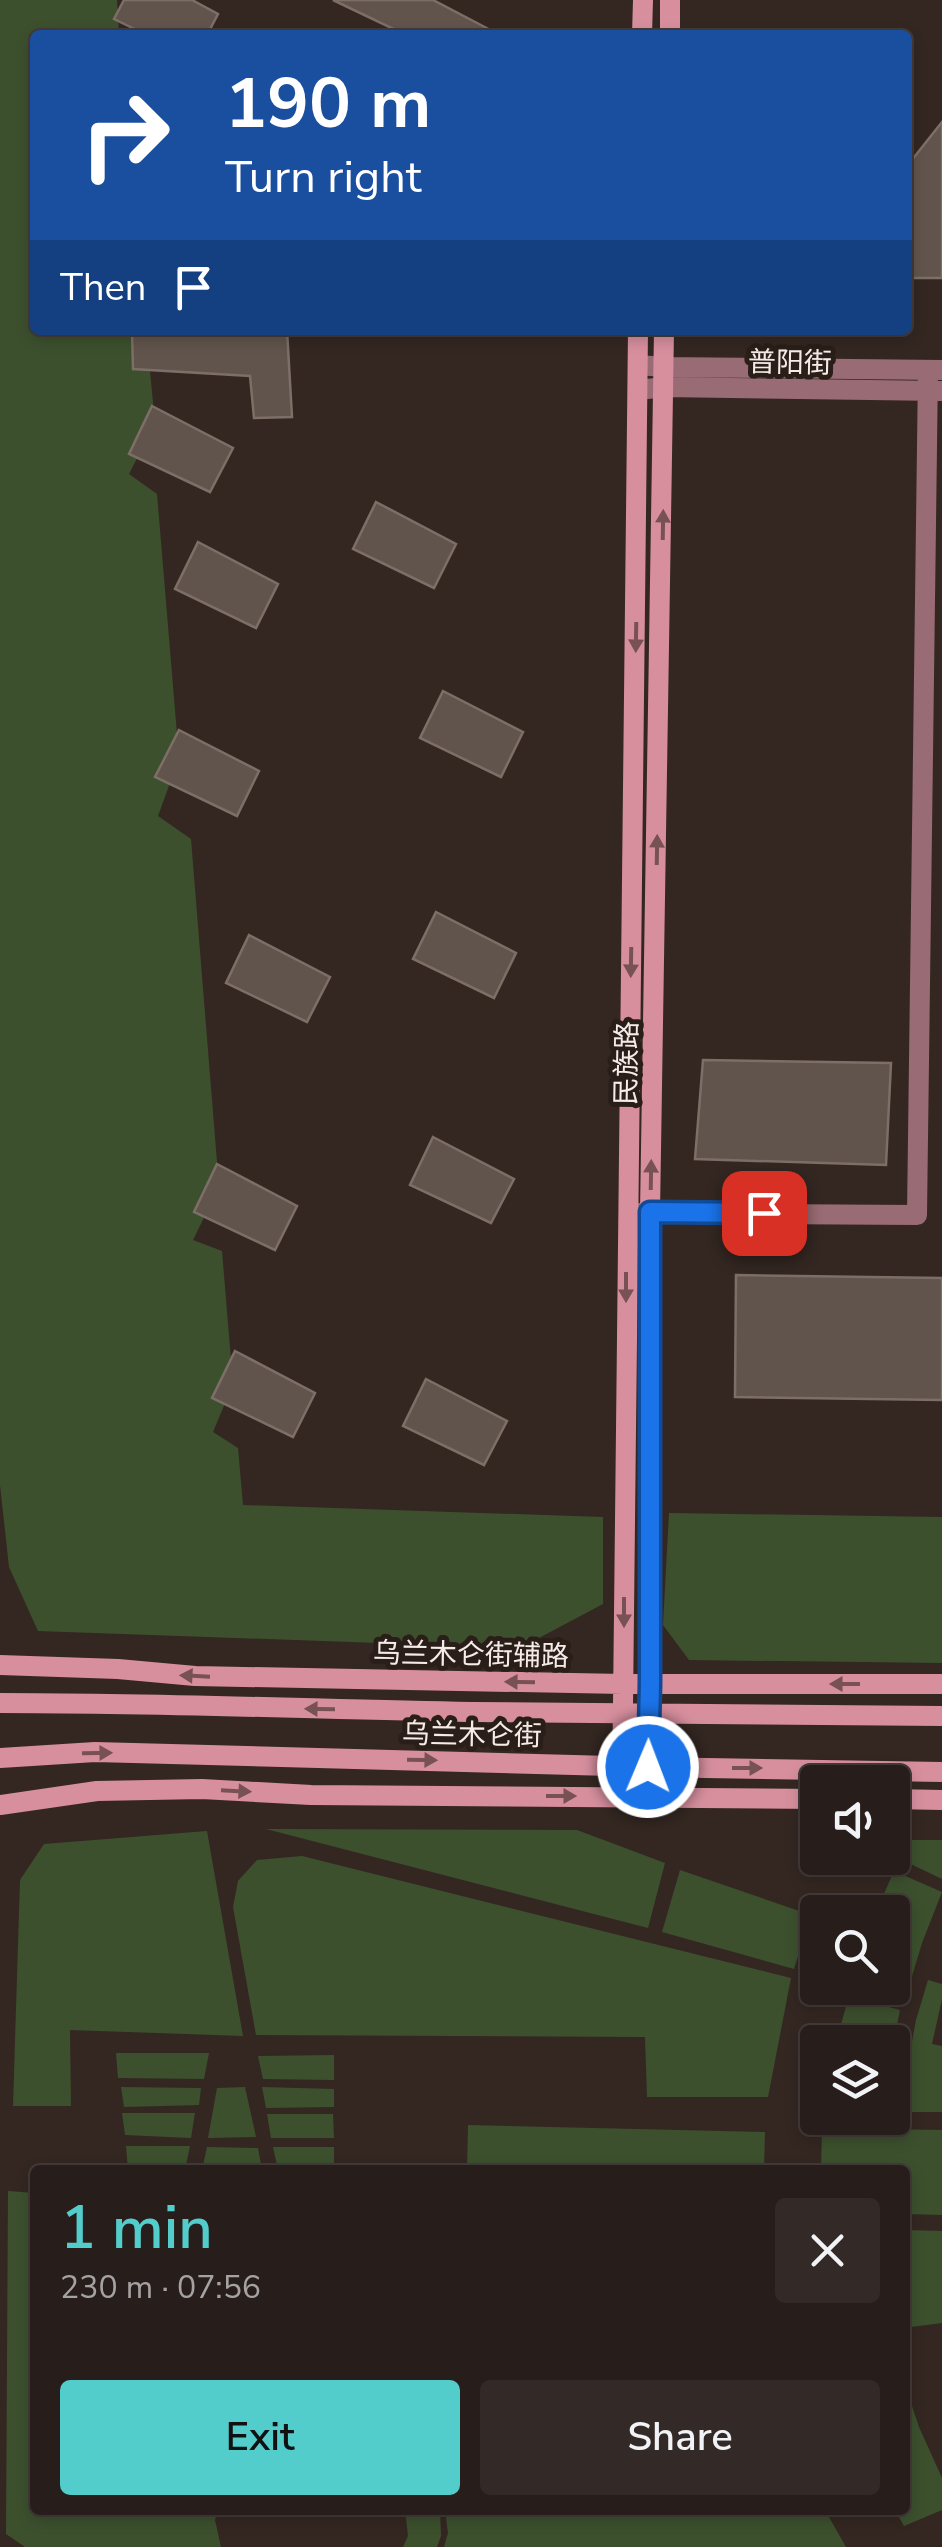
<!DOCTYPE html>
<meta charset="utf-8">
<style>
body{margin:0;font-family:"Nunito Sans","Noto Sans SC",sans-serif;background:#332a27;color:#f1f3f6;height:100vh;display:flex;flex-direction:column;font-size:38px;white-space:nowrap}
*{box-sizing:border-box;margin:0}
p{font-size:32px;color:#a4a2a2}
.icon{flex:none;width:55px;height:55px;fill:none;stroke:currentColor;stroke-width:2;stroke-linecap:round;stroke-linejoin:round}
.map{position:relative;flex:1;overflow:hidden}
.details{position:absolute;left:30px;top:2165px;width:880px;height:350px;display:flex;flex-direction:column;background:#271d1a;border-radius:10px;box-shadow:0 5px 15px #0003,0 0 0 2px #433b39}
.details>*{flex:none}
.hud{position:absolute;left:30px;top:30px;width:882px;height:305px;border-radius:10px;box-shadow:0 5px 15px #0003,0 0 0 2px #433b39;background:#1a4fa0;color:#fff;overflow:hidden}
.controls{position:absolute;left:800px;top:1765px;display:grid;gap:20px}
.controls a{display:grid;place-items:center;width:110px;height:110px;border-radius:10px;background:#271d1a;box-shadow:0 5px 15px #0003,0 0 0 2px #433b39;font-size:50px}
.pin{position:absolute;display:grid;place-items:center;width:85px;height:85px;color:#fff;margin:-42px;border-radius:20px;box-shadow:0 5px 15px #0006}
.me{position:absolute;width:110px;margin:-55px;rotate:1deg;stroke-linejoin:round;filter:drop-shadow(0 0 8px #0008)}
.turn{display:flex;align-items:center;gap:35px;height:210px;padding:0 30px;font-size:45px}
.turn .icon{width:130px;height:130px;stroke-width:2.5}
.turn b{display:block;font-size:70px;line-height:85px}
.then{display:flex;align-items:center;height:95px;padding:0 30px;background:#0003;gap:20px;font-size:38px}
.round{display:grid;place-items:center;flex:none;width:105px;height:105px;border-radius:10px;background:#332a27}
.summary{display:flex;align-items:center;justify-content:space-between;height:170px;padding:0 30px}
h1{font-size:60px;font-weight:600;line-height:75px;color:#52cdcc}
.cta{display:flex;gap:20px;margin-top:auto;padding:20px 30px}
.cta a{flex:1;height:115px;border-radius:10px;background:#52cdcc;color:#111;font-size:40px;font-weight:600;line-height:115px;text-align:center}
.cta a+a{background:#332a27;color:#f1f3f6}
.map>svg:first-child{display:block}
.green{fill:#3c502e}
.building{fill:#61544c;stroke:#7d6f67;stroke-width:2.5}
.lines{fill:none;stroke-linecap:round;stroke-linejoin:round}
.street{stroke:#996b74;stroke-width:20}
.secondary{stroke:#d78f9e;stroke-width:20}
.oneway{fill:#785155}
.route-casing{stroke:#114b97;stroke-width:25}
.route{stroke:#1a73e8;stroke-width:18}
.labels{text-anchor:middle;stroke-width:10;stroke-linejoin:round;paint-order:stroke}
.street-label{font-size:28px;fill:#f5ece9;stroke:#2a1e19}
</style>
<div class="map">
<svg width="942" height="2547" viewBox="0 0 942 2547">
<rect width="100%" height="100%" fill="#342722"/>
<!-- green -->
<path class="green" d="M0,0H117L119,35H35V330H146L155,423L129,474L157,494L179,758L158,816L191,839L219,1187L193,1240L222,1251L233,1384L213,1432L238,1448L243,1505L603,1517V1604L520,1648L38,1631L9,1567L0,1485Z
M669,1513L942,1517V1663L689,1660L663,1625Z
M266,1829L577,1830L665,1863L648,1928Z
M207,1831L243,2036L70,2030L71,2106H13L20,1880L44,1844Z
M908,1840H942V1879L898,1858Z
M302,1856L791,1978L768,2097H647L645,2037L256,2035L233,1907L238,1881L257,1860Z
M680,1870L811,1915L794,1969L662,1932Z
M894,1871L942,1892L922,1943L906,1996L871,1988H892V1912H876Z
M928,1980L942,1984V1999L932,2044L942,2046V2112H899L916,2020Z
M849,1996L900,2010L893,2046L892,2042H836Z
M116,2053H209L204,2079L118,2078Z
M334,2055V2080L263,2079L258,2056Z
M121,2087L201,2088L199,2105L124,2107Z
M245,2087L256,2137L208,2138L217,2088Z
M262,2087L334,2089V2107L266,2108Z
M122,2113H195L191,2138L125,2135Z
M267,2114H333L334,2138H271Z
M468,2125L765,2132L764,2170H467Z
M822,2128L942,2130V2215L905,2214V2170H821Z
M126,2146H190L185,2170H128Z
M207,2147L258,2148L262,2170H202Z
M273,2147H334V2170H278Z
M8,2191L35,2193V2510H218L215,2520L221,2547H25L6,2534Z
M905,2230L942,2231V2323L911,2327L905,2290Z
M905,2385L919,2427L942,2478V2510L904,2526L895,2510H905Z
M405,2510H440L441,2536L437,2547H403L408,2536Z
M445,2510H825L846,2547H444L448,2533Z"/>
<!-- building -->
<path class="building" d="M124,0H192L218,14L207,35H147L114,19Z
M333,0H433L500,35H406Z
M942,122V278H908V165Z
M132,330H287L292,417L254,418L250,376L133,369Z
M152,406L233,448L210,492L129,454Z
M376,502L456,544L434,588L353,549Z
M198,542L278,584L256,628L175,589Z
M443,691L523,732L501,777L420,738Z
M179,730L259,771L237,816L155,777Z
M436,912L516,953L494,998L413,959Z
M249,935L330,977L307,1022L226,983Z
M703,1060L891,1063L886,1165L695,1159Z
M433,1137L514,1179L491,1223L410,1185Z
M217,1164L297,1206L275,1250L194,1212Z
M736,1275L942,1278V1400L735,1397Z
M235,1351L315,1393L293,1437L212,1398Z
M426,1379L507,1421L484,1465L403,1426Z"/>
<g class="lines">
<!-- street -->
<path class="street" d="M638,365L664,367L942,370
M638,390L665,387L941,391
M634,1213L917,1215L928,370"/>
<!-- secondary -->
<path class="secondary" d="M642,35L643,0
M670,35V0
M0,1665L118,1669L195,1676L623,1684H942
M0,1703C157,1703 314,1709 471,1712C628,1714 785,1714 942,1716
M0,1758L95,1752L648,1767L942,1772
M622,1796L638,330
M651,1797L648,1767L651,1684L650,1212L664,330
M892,1799L942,1800
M0,1805L97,1791L202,1789L311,1795L818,1799"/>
</g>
<!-- one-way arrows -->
<defs><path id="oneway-solid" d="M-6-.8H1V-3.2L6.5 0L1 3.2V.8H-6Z" transform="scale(2.5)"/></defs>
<g class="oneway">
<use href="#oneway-solid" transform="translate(663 525) rotate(-89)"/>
<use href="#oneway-solid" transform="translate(636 637) rotate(91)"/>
<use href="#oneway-solid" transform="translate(657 850) rotate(-89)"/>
<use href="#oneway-solid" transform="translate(631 962) rotate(91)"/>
<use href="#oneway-solid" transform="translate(651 1175) rotate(-89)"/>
<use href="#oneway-solid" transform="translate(626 1287) rotate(90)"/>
<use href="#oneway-solid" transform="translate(624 1612) rotate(90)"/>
<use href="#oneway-solid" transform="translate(195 1676) rotate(-177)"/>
<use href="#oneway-solid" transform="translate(520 1682) rotate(-179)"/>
<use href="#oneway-solid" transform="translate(845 1684) rotate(-180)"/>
<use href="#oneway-solid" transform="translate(320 1709) rotate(-179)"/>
<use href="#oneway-solid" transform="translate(97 1753) rotate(-1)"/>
<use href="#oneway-solid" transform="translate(422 1760) rotate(1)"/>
<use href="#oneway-solid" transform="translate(747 1768)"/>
<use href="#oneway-solid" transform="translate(236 1791) rotate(3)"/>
<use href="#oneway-solid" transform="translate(561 1796)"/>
</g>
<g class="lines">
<!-- route casing -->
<g class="route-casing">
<path id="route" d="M648,1767L650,1684V1212L764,1213"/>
</g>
<!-- route -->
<use href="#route" class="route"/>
</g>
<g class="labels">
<!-- street labels -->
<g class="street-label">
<text transform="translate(790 362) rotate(1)" y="10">普阳街</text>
<text transform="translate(626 1063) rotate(-89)" y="10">民族路</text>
<text transform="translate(471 1654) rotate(1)" y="10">乌兰木仑街辅路</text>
<text transform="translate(472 1734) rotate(1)" y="10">乌兰木仑街</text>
</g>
</g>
</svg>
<div class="controls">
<a><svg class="icon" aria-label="sound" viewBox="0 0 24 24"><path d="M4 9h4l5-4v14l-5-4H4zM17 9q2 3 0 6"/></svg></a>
<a><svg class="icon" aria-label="search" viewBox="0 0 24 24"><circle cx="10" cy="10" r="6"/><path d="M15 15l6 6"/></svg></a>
<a><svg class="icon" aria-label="layers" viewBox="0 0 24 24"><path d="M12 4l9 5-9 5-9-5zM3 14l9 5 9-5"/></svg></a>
</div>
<div class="pin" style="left:764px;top:1213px;background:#d93025"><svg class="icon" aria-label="arrive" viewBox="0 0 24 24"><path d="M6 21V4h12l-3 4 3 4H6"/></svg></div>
<svg class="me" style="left:648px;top:1767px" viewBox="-20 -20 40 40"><circle r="17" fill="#1a73e8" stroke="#fff" stroke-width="3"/><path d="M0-11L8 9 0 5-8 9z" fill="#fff"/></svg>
<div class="hud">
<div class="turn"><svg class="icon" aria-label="right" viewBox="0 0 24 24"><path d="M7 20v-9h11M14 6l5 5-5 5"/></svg><div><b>190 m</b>Turn right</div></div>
<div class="then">Then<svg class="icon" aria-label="arrive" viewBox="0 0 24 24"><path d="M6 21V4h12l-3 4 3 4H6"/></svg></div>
</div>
<section class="details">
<div class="summary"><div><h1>1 min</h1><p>230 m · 07:56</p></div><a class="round"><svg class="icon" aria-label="close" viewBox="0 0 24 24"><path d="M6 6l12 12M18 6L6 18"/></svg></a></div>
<div class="cta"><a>Exit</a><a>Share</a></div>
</section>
</div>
